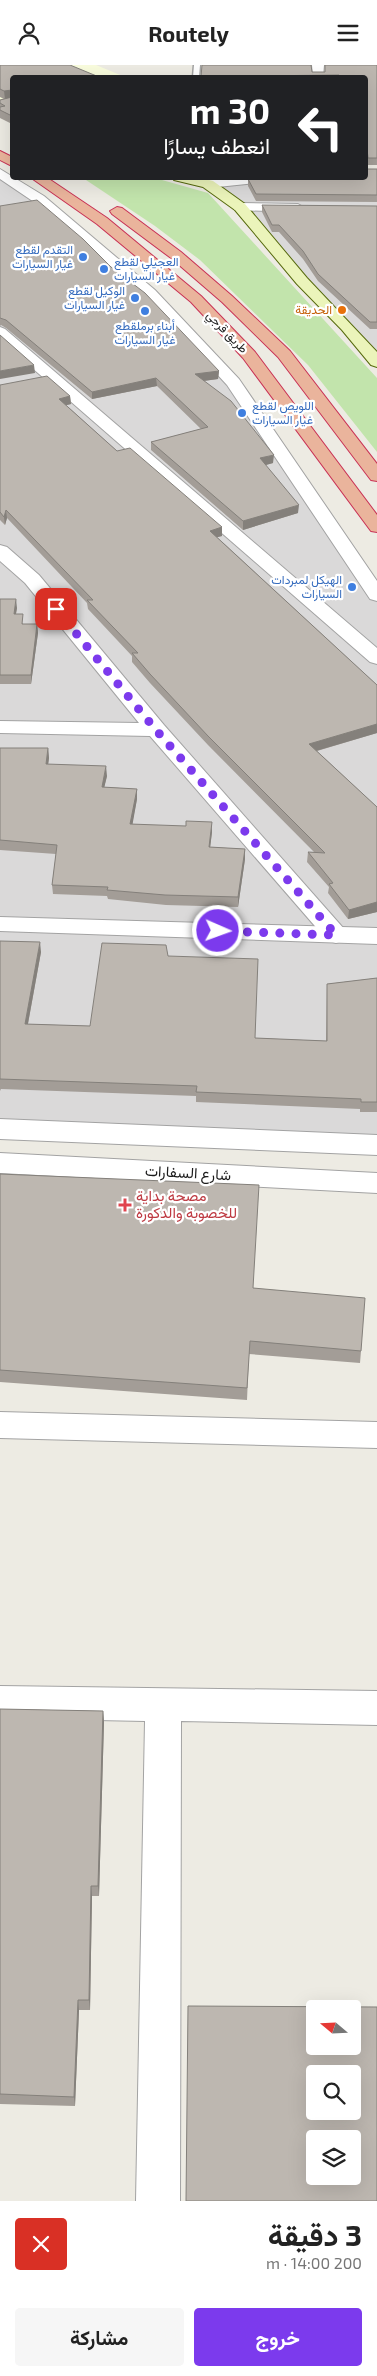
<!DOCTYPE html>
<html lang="ar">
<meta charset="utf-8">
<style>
body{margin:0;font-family:"Exo 2",Vazirmatn,sans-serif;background:#f6f6f6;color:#222;direction:rtl;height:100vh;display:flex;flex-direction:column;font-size:19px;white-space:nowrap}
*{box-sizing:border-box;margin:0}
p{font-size:16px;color:#767676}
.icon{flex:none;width:28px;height:28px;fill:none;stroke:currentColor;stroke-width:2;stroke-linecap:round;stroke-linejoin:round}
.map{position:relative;height:2136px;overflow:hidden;direction:ltr}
.sheet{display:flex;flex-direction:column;background:#fff;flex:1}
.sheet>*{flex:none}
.guide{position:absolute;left:10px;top:10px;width:358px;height:105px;border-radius:5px;box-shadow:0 5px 20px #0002;direction:rtl;background:#202124;color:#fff;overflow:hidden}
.needle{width:32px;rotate:289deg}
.fabs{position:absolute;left:306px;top:1935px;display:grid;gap:10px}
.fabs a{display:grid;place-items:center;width:55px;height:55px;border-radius:5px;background:#fff;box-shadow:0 5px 20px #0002;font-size:25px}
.pin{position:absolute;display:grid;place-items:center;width:42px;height:42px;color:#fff;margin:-21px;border-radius:10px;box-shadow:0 2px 8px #0006}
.me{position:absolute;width:55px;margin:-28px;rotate:92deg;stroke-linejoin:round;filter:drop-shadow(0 0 4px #0008)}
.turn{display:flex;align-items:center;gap:18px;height:105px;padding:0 15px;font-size:22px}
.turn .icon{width:65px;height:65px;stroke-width:2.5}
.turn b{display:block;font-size:35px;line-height:42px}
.round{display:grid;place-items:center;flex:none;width:52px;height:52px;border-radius:5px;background:#f6f6f6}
.head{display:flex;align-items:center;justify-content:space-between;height:85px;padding:0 15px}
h1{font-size:30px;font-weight:700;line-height:38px}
.action{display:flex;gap:10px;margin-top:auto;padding:10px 15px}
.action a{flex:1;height:58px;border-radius:5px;background:#7c3aed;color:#fff;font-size:20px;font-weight:700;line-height:58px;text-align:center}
.action a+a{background:#f6f6f6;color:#222}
header{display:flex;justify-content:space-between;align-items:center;height:65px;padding:0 15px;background:#fff;font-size:22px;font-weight:700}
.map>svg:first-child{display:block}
.residential{fill:#dad9d9}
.education{fill:#f9fcdd}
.grass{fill:#c2e4ac}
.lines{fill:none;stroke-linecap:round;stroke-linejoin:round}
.service-casing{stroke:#a3a3a3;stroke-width:3}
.minor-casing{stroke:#a3a3a3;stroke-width:2}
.tertiary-casing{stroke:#a3a3a3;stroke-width:2}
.secondary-casing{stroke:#566a0d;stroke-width:2}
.trunk-casing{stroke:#c93155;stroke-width:2}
.service{fill:#fff;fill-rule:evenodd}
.minor{fill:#fff;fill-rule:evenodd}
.tertiary{fill:#fff;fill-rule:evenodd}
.secondary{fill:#ebf4ba;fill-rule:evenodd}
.trunk{fill:#eab49c;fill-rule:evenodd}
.wall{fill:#a39d97}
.shaded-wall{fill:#84807b}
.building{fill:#bdb7b0;stroke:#84807b;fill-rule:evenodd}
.route{stroke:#7c3aed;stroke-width:9;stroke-dasharray:0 16.2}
.shop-dot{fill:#3f7fe0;stroke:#fff;stroke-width:2}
.food-dot{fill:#e8710a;stroke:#fff;stroke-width:2}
.health-dot{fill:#e0444e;stroke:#fff;stroke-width:2}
.labels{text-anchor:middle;stroke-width:4.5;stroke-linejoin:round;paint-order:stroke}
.far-shop-label{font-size:12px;fill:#366cbe;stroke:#fff;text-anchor:end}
.far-food-label{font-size:12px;fill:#c56008;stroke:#fff;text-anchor:end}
.far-street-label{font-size:12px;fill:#1c1c1c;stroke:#fff}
.street-label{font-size:15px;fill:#1c1c1c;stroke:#fff}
.health-label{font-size:15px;fill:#be3a42;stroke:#fff;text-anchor:start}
</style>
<header><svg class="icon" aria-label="menu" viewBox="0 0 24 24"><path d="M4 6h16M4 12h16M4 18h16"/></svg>Routely<svg class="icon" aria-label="person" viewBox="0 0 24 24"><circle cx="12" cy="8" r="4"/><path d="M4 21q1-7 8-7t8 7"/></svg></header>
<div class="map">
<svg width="377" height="2136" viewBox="0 0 377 2136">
<rect width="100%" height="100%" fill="#edebe3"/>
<!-- residential -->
<path class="residential" d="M377,108V297L211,119L305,113L365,112Z
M0,112L38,135L232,317L377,532V1079L0,1063Z"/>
<!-- education -->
<path class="education" d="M0,0H96L125,12H12V36L0,38Z"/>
<!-- grass -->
<path class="grass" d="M139,113L162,115L208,128L377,313V387L308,300L200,195L155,161L83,113Z"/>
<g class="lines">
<!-- service casing -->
<g class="service-casing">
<path id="service" d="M194,0H200L199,12H193Z"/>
</g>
<!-- minor casing -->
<g class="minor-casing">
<path id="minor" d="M312,0H324L323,12H313Z
M0,104L44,131L155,225L239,314L377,516V536L370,534L227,320L145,231L34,137L0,114Z
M233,112H282L276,116L208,123L201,119L208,115Z
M240,138L298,139L305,143L298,147L235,145L233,142L235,139Z
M0,262L5,264L377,583V599L370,597L0,275Z
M0,480L7,482L39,510L164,660L345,865L348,870L345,875L336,878L327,875L150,671L0,668V656L139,658L25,518L0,496Z
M0,1347L377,1357V1383L0,1373Z
M0,1621L377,1626V1660L181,1656L180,2136H136L145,1656L0,1653Z"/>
</g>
<!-- tertiary casing -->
<g class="tertiary-casing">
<path id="tertiary" d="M0,852L377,863V879L0,866Z
M0,1054L377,1070V1090L0,1074Z
M0,1088L377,1108V1128L0,1108Z"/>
</g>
<!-- secondary casing -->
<g class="secondary-casing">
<path id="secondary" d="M173,112H197L213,116L245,139L307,213L377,287V302L371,300L342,265L297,219L235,145L203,122L174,115Z"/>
</g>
<!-- trunk casing -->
<g class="trunk-casing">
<path id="trunk" d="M0,86L12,92V101L0,95Z
M30,112H46L107,153L201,231L255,287L377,450V467L371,466L243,293L191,237L97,159Z
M117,142L122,143L181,187L232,231L290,286L377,399V416L371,415L278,292L222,237L171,193L112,149L110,146Z"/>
</g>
<!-- service -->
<use href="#service" class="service"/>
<!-- minor -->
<use href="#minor" class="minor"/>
<!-- tertiary -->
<use href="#tertiary" class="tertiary"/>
<!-- secondary -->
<use href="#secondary" class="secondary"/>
<!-- trunk -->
<use href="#trunk" class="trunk"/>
</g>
<!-- wall -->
<path class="wall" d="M0,0L12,12V59L0,53V35L4,34L0,32Z
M377,0V100H368L365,75V12H201L325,7Z
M377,104V137L256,136L248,121V114L315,113V112H365Z
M262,140L377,141V264H370L318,216L303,194L279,167H272L262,147Z
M0,141L219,306L218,314L204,316L273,398L265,400L298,448L243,465L151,385V377L201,364L157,321L92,334L6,263L1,260L0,261Z
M0,320L70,331L71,339L66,340L117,386L222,462V471L217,472L377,620V668L317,686L377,742V847L348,854L328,828L329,822L307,797L308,787H314L208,680L150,618L132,597V591L88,544L87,538L7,453L5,460L0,455Z
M0,534L17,543L16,549L23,559H37L38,568L31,619H0Z
M0,683H48L49,693L48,699L107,711L104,722L137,724V734L132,759L212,767L210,782L245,784V794L238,842L166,840L108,834L107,831L53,829L52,820L56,789L0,785Z
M0,876L41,887L28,959L90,961L168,891L255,973L326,976L327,919L377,913V1047H360V1044L196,1037V1031L1,1024L0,1026Z
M0,1109L253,1223L361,1286L360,1298L249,1289L247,1335L0,1317Z
M0,1644L103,1646L104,1657L99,1831H92L90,1945H79L75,2041L0,2039Z"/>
<!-- shaded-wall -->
<path class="shaded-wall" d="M12,25V33L5,34L4,26Z
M34,300L35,308L0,314V306Z
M219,306L218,314L195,317V309Z
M156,313L157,321L92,334V327Z
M70,331L71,339L59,342V334Z
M274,390L273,398L259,402L260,393Z
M299,440L298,448L243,465V456Z
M6,445L7,453L5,460L4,452Z
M222,462V471L210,474V466Z
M16,534L17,543L14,558V549Z
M37,559L38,568L31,619V610Z
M377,659V668L309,688V679Z
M48,683L49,693L47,708L46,699Z
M106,701L107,711L102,732V722Z
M137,724V734L131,768L130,759Z
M212,757V767L209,792V782Z
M245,784V794L238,842V832Z
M377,837V847L348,854L349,845Z
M40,877L41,887L26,969L25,959Z
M103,1646L104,1657L99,1831L98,1821Z
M91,1821L92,1831L90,1945L89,1935Z
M78,1935L79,1945L75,2041L74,2032Z"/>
<!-- building -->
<path class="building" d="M0,0H70L99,12H12V25L4,26L0,24Z
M202,0H311L312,7H325V0H377V93H368L365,65V12H339V10L251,11V12H201Z
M12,27V51L0,45V42L5,41L0,38V35L12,32Z
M365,104H377V130L256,129L248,114L317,113V112H365Z
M37,135L83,174L111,202L145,228L219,306L195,309L231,336L274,390L260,393L299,440L243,456L151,377L208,362L156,313L92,327L6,255L0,253V141Z
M262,140L377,141V257H370L318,209L303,186L279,160H272Z
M0,270L34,300L0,306Z
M47,311L70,331L59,334L117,386L130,383L222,462L210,466L377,620V659L309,679L377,742V837L349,845L329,819L333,818L308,787L325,788L208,671L150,609L132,588H138L87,535H93L6,445L4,452L0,447V320Z
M0,534H16L14,549H23L22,559H37L31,610H0Z
M0,683H48L46,699L106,701L102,722L137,724L130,759L186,761V756L212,757L209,782L245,784L238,832L165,830L107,825L108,822L52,820L57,780L0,775Z
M0,876L40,877L25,959L90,961L102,878L166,880L168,891L258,894L255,973L327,976V919L377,913V1037H361V1034L196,1027L197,1021L0,1014Z
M0,1109L259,1120L253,1223L365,1233L361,1286L250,1276L247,1323L0,1305Z
M0,1644L103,1646L98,1821H91L89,1935H78L74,2032L0,2029Z
M188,1941L377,1942V2136H186ZM315,1944H352V1981H315ZM315,2009H352V2046H315ZM315,2074H352V2111H315Z"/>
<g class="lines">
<!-- route -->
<path class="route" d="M56,544L156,665L336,870L218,866"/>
</g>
<!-- markers -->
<g class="shop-dot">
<circle cx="83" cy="192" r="5"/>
<circle cx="104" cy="204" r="5"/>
<circle cx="135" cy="233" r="5"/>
<circle cx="145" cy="246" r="5"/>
<circle cx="242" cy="348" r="5"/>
<circle cx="352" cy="522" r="5"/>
</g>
<circle class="food-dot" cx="342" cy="245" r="5"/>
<path class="health-dot" d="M122.5 1132.5h5v5h5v5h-5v5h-5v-5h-5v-5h5z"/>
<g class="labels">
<!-- far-shop labels -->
<g class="far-shop-label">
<text x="73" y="189">التقدم لقطع<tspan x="73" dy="14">غيار السيارات</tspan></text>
<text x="114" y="201" text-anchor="start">العجيلي لقطع<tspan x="114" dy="14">غيار السيارات</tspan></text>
<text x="125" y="230">الوكيل لقطع<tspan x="125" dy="14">غيار السيارات</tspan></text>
<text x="145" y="265" text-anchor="middle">أبناء برملقطع<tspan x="145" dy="14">غيار السيارات</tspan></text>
<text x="252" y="345" text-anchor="start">اللويص لقطع<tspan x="252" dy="14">غيار السيارات</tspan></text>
<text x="342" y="519">الهيكل لمبردات<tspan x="342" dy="14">السيارات</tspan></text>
</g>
<!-- far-food labels -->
<g class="far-food-label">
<text x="332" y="249">الحديقة</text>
</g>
<!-- far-street labels -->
<g class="far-street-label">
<text transform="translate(227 267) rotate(46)" y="4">طريق قرجي</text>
</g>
<!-- street labels -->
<g class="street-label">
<text transform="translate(188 1108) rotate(3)" y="5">شارع السفارات</text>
</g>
<!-- health labels -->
<g class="health-label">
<text x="136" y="1136">مصحة بداية<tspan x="136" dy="17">للخصوبة والدكورة</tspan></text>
</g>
</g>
</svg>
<div class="fabs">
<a><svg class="needle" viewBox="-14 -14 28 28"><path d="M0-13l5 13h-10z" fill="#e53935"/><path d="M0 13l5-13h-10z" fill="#767676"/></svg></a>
<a><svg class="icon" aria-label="search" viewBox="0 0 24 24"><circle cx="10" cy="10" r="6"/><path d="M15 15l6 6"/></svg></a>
<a><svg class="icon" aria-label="layers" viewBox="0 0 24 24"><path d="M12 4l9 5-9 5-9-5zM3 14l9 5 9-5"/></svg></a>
</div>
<div class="pin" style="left:56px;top:544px;background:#d93025"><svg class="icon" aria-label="arrive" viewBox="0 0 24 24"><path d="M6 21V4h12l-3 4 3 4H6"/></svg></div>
<svg class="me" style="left:218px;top:866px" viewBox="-20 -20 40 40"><circle r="17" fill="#7c3aed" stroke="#fff" stroke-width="3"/><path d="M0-11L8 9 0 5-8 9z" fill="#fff"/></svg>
<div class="guide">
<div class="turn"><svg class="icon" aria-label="left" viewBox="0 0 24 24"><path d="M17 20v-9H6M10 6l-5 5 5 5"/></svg><div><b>30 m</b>انعطف يسارًا</div></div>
</div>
</div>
<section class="sheet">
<div class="head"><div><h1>3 دقيقة</h1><p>200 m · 14:00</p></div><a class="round" style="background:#d93025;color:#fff"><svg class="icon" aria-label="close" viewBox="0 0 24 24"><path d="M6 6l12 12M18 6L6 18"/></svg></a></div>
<div class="action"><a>خروج</a><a>مشاركة</a></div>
</section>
